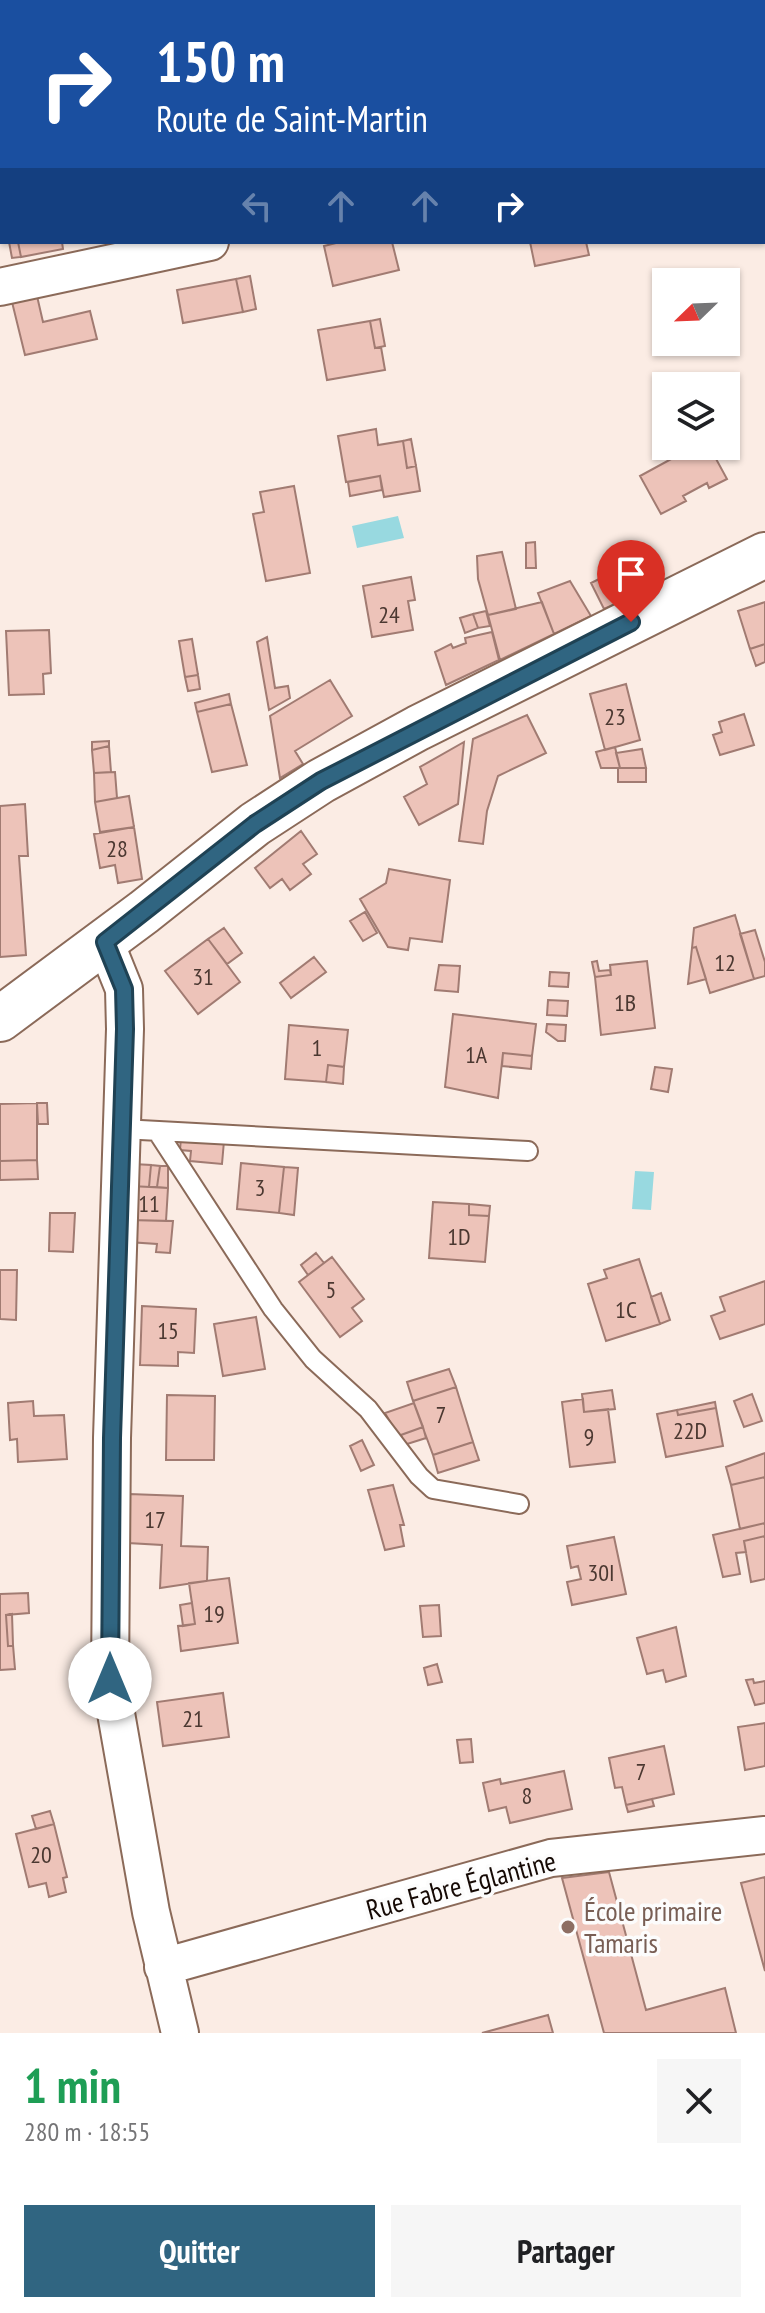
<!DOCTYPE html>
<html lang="fr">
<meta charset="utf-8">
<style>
body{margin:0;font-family:"PT Sans Narrow",sans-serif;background:#f6f6f6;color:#202124;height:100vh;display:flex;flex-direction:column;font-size:30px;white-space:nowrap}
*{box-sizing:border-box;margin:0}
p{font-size:26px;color:#757577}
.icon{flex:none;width:44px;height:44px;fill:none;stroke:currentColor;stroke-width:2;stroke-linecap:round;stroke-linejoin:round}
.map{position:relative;height:2033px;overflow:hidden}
.sheet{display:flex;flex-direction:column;background:#fff;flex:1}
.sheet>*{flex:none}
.banner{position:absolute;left:0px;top:0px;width:766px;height:244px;box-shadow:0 2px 6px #0004;background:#1a4fa0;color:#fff;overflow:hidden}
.needle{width:52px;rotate:247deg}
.tools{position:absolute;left:652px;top:268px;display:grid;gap:16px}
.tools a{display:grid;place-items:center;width:88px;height:88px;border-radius:0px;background:#fff;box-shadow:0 2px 6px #0004;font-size:40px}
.pin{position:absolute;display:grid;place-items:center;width:68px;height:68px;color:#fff;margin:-82px -34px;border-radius:50% 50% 50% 0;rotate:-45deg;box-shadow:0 0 8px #0007}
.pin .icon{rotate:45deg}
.me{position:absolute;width:88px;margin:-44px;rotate:0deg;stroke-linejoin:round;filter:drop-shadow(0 0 6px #0008)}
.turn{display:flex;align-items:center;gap:28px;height:168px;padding:0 24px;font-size:36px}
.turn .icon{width:104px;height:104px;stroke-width:2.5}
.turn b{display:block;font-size:56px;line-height:68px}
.lanes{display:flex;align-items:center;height:76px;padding:0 24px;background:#0003;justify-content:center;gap:40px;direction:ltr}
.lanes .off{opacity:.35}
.round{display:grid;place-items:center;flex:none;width:84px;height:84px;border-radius:0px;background:#f6f6f6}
.overview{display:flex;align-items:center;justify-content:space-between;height:136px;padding:0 24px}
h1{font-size:48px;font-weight:600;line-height:60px;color:#1e9e55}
.cta{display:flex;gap:16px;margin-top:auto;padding:16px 24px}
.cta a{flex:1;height:92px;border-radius:0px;background:#306581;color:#fff;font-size:32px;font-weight:600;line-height:92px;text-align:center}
.cta a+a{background:#f6f6f6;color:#202124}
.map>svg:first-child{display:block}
.water{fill:#98d9e0}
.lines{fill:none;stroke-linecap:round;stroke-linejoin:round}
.river{stroke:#98d9e0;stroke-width:58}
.building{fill:#edc3b9;stroke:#a17b72;stroke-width:2}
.lane-casing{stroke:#8b6a59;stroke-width:22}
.street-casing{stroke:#8b6a59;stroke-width:40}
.secondary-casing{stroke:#8b6a59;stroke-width:48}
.lane{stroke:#fff;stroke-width:18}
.street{stroke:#fff;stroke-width:36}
.secondary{stroke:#fff;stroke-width:44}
.route-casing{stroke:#1f4254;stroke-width:20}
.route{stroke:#306581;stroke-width:14}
.education-dot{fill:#8d6e63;stroke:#fcfcfc;stroke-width:3}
.labels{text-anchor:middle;stroke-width:7;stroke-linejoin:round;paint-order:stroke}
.number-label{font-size:24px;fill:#4b3831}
.street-label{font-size:28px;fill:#150904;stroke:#fcfcfc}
.education-label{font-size:28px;fill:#785e54;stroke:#fcfcfc;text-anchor:start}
</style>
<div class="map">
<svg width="765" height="2033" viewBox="0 0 765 2033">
<rect width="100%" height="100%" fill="#fbece4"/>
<!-- water -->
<path class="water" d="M398,516L404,538L357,548L352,526Z
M635,1171L654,1172L651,1210L632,1209Z"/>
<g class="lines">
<!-- river -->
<path class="river" d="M87,2L92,0
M0,36H2"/>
</g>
<!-- building -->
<path class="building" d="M9,242H18L21,257L12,258Z
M18,242H62L63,249L21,257Z
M340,242H392L399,270L333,286L324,246Z
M530,242H586L589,255L535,266Z
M250,276L256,309L243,312L236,279Z
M236,279L243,312L183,323L177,290Z
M37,296L43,322L90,311L97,339L25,355L12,302Z
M380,319L385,346L375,348L370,321Z
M370,321L375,348L381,347L385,370L327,380L318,330Z
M376,429L378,445L403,441L407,468L416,466L420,491L384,497L380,476L346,482L338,436Z
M411,439L416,466L407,468L403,441Z
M695,446H709L727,479L709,488L707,483L683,496L686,501L661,514L640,476Z
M380,476L382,490L350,496L348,482Z
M294,486L310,573L266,581L253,514L264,512L260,492Z
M535,542L536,568H526V543Z
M502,552L516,609L488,615L478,579L477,556Z
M623,567L637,594L604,609L591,583Z
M411,577L415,600L408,601L413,630L372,637L363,586Z
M570,581L591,616L554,634L538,593Z
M542,602L554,634L500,660L488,615Z
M765,602V644L750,649L738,611Z
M486,611L490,626L478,628L473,614Z
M473,614L478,628L465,633L460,618Z
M49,630L51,673L43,674L44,694L9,695L6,631Z
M492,632L499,660L446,685L435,652L451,644L453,648L466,643L465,638Z
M267,637L275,688L288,686L290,698L269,710L257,642Z
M192,639L198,675L185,677L179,641Z
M765,644V662L756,666L750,649Z
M198,675L200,689L188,691L185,677Z
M330,680L352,716L295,751L303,764L280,778L270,716Z
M626,684L640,740L605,750L590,694Z
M229,694L231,704L197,712L195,703Z
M231,704L247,765L212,772L197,712Z
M744,714L754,745L720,755L713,735L722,732L719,722Z
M527,715L546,753L498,776L487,811L483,844L459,841L473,739Z
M109,741V746L92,750V742Z
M464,742L458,804L419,825L404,797L427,784L420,767Z
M109,746L111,772L94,773L92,750Z
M615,747L620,768H601L596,752Z
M642,749L646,768H620L616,753Z
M618,768H646V782H618Z
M115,772L117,798L95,802L94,773Z
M129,796L134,827L100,832L95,802Z
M25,804L28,856H19L26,955L0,957V806Z
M134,827L142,879L118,883L115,865L100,868L94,834Z
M301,831L317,854L303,864L311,874L290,890L282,879L270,888L255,868Z
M389,869L450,880L442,942L410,938L408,950L388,947L360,899L386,883Z
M365,912L377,933L363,941L350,921Z
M735,915L754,979L710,993L696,947L692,948L694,928Z
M224,928L242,953L227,964L208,939Z
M755,930L765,962V976L754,979L740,934Z
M208,939L240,982L198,1014L165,971Z
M696,947L706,979L688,984L692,948Z
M314,957L326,972L291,998L280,983Z
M597,961L599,971L610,970L611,975L595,977L592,962Z
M647,961L655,1028L601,1035L595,977L611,975L610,965Z
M439,965L460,966L458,992L435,990Z
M550,972L569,973L568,987L549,986Z
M548,1000L568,1001L567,1016L547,1015Z
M453,1014L536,1024L532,1056L503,1053L498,1098L445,1087Z
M547,1024L566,1025L565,1041H558L546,1032Z
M289,1025L348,1030L344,1067L328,1065L326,1082L285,1079Z
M503,1053L532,1056L531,1069L502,1066Z
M328,1065L344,1067L343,1084L326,1082Z
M655,1067L672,1069L668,1092L651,1089Z
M37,1103H47L48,1124H38Z
M37,1103V1160L0,1161V1104Z
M181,1138L224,1141L222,1164L190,1161L191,1151L180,1150Z
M37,1160L38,1179L0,1180V1161Z
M241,1163L284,1167L279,1213L237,1209Z
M133,1164L151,1165L149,1187L131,1186Z
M151,1165L160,1166L157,1187H149Z
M160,1166H168V1188L157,1187Z
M284,1167L298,1168L294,1215L279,1213Z
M131,1186L168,1188L166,1221L130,1220Z
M433,1202L469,1204V1215L489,1216L485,1262L429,1258Z
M469,1204L490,1206L489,1216L469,1215Z
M50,1213H75L73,1252L49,1251Z
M130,1220L173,1221L170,1253L156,1252L157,1244L128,1242Z
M316,1253L324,1263L308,1275L301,1265Z
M332,1257L364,1299L352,1308L362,1321L340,1337L299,1282Z
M639,1259L660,1324L606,1341L588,1284L607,1278L604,1270Z
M0,1270H17L16,1320L0,1319Z
M765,1281V1324L720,1339L711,1316L725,1311L720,1297Z
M661,1293L670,1320L660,1324L651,1297Z
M142,1306L196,1309L194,1353L178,1352V1366L140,1365Z
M256,1317L265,1369L223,1376L214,1324Z
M449,1369L456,1387L413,1401L407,1382Z
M456,1387L473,1442L433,1455L413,1401Z
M612,1390L615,1409L584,1412L582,1394Z
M752,1394L762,1421L744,1427L734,1401Z
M167,1395L215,1396L214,1460H166Z
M583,1399L584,1412L608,1409L615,1462L570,1467L562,1402Z
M33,1401L34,1416L64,1415L67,1459L18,1462L17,1439L10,1440L8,1403Z
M715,1402L716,1408L678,1415L677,1410Z
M414,1403L423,1427L398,1436L385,1413Z
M716,1408L723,1446L666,1457L657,1414L677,1410L678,1415Z
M423,1427L426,1438L404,1445L401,1435Z
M362,1440L374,1465L361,1471L350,1446Z
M473,1442L479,1460L438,1473L433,1455Z
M765,1453V1477L731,1485L726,1467Z
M765,1477V1523L740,1529L731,1485Z
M393,1485L404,1525H400L404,1546L385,1550L368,1490Z
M129,1494L183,1496L181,1546L208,1547L207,1581L160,1588L162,1545L128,1543Z
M765,1523V1536L744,1541L746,1552L736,1553L740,1574L723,1577L713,1535Z
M765,1536V1579L751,1582L744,1541Z
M614,1537L626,1594L572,1605L567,1582L581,1579L578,1566L571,1568L567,1546Z
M229,1578L238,1643L181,1651L178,1626L195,1624L189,1583Z
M28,1593L29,1613L6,1615L8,1646L13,1645L15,1669L0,1670V1594Z
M192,1603L195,1624L183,1626L180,1605Z
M439,1605L441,1636L423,1637L420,1606Z
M12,1614L13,1645L8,1646L6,1615Z
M676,1627L686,1676L666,1682L663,1670L647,1674L637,1638Z
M437,1664L442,1682L428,1685L424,1668Z
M753,1679L754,1683L765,1681V1703L755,1705L746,1680Z
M223,1693L229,1737L163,1746L157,1702Z
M765,1723V1766L745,1770L738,1727Z
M471,1739L473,1762L460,1763L457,1740Z
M664,1746L674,1794L626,1805L622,1787L615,1788L609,1758Z
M564,1771L572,1809L510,1823L506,1807L489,1811L483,1783L500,1779L501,1784Z
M652,1799L654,1806L628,1812L626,1805Z
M50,1811L54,1824L36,1829L32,1816Z
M54,1824L67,1877L63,1878L66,1892L49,1897L46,1883L29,1887L16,1834Z
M609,1872L646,2010L725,1988L736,2033H604L562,1878Z
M765,1877V1971L741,1883Z
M548,2015L553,2033H482Z"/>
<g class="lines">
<!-- lane casing -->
<g class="lane-casing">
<path id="lane" d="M122,1129L528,1151
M157,1131L273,1309L313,1359L368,1409L419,1476L433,1489L519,1504"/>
</g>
<!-- street casing -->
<g class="street-casing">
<path id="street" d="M764,122H765
M0,287L210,242
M105,942L124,989L125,1029L112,1438L110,1679L151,1912L180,2033
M163,1967L551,1858L765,1835"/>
</g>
<!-- secondary casing -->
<g class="secondary-casing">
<path id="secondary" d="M0,1019L144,912L255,824L321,781L418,728L765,555"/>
</g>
<!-- lane -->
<use href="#lane" class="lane"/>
<!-- street -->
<use href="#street" class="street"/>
<!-- secondary -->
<use href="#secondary" class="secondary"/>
</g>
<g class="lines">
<!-- route casing -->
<g class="route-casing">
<path id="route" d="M110,1679L112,1438L125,1029L124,989L105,942L255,824L321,781L631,622"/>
</g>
<!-- route -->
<use href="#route" class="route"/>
</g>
<!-- markers -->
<circle class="education-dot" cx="568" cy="1927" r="8"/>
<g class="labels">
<!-- number labels -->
<g class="number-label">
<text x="389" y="623">24</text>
<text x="615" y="725">23</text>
<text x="117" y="857">28</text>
<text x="725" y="971">12</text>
<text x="203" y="985">31</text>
<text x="625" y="1011">1B</text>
<text x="317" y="1056">1</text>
<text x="476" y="1063">1A</text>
<text x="260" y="1196">3</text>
<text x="149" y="1212">11</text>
<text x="459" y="1245">1D</text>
<text x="331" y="1298">5</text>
<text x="626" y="1318">1C</text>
<text x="168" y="1339">15</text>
<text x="441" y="1423">7</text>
<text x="690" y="1439">22D</text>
<text x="589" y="1445">9</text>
<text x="155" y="1528">17</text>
<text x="601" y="1581">30I</text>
<text x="214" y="1622">19</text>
<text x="193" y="1727">21</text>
<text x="641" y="1780">7</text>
<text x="527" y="1804">8</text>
<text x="41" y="1863">20</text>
</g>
<!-- street labels -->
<g class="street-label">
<text transform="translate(461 1885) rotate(-15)" y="10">Rue Fabre Églantine</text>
</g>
<!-- education labels -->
<g class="education-label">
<text x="584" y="1921">École primaire<tspan x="584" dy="32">Tamaris</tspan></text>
</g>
</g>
</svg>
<div class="tools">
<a><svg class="needle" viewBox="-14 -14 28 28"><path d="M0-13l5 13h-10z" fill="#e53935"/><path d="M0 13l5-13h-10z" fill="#757577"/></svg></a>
<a><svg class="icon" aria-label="layers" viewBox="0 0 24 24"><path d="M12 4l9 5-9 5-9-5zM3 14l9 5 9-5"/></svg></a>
</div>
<div class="pin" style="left:631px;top:622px;background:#d93025"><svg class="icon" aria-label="arrive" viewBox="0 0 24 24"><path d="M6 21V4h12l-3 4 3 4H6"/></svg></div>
<svg class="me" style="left:110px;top:1679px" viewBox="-20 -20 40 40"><circle r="19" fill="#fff"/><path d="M0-13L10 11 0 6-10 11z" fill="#306581"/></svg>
<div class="banner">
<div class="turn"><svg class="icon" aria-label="right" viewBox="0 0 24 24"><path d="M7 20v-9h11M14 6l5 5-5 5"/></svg><div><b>150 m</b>Route de Saint-Martin</div></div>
<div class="lanes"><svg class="icon off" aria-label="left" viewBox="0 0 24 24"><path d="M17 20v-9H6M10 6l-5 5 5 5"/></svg><svg class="icon off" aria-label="ahead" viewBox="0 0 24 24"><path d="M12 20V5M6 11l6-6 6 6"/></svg><svg class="icon off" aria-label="ahead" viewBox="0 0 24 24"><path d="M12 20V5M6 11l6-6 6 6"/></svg><svg class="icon" aria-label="right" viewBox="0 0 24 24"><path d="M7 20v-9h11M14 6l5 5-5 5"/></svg></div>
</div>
</div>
<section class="sheet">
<div class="overview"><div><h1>1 min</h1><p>280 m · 18:55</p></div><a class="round"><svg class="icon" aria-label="close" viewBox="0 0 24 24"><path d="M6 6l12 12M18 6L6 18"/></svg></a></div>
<div class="cta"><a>Quitter</a><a>Partager</a></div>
</section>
